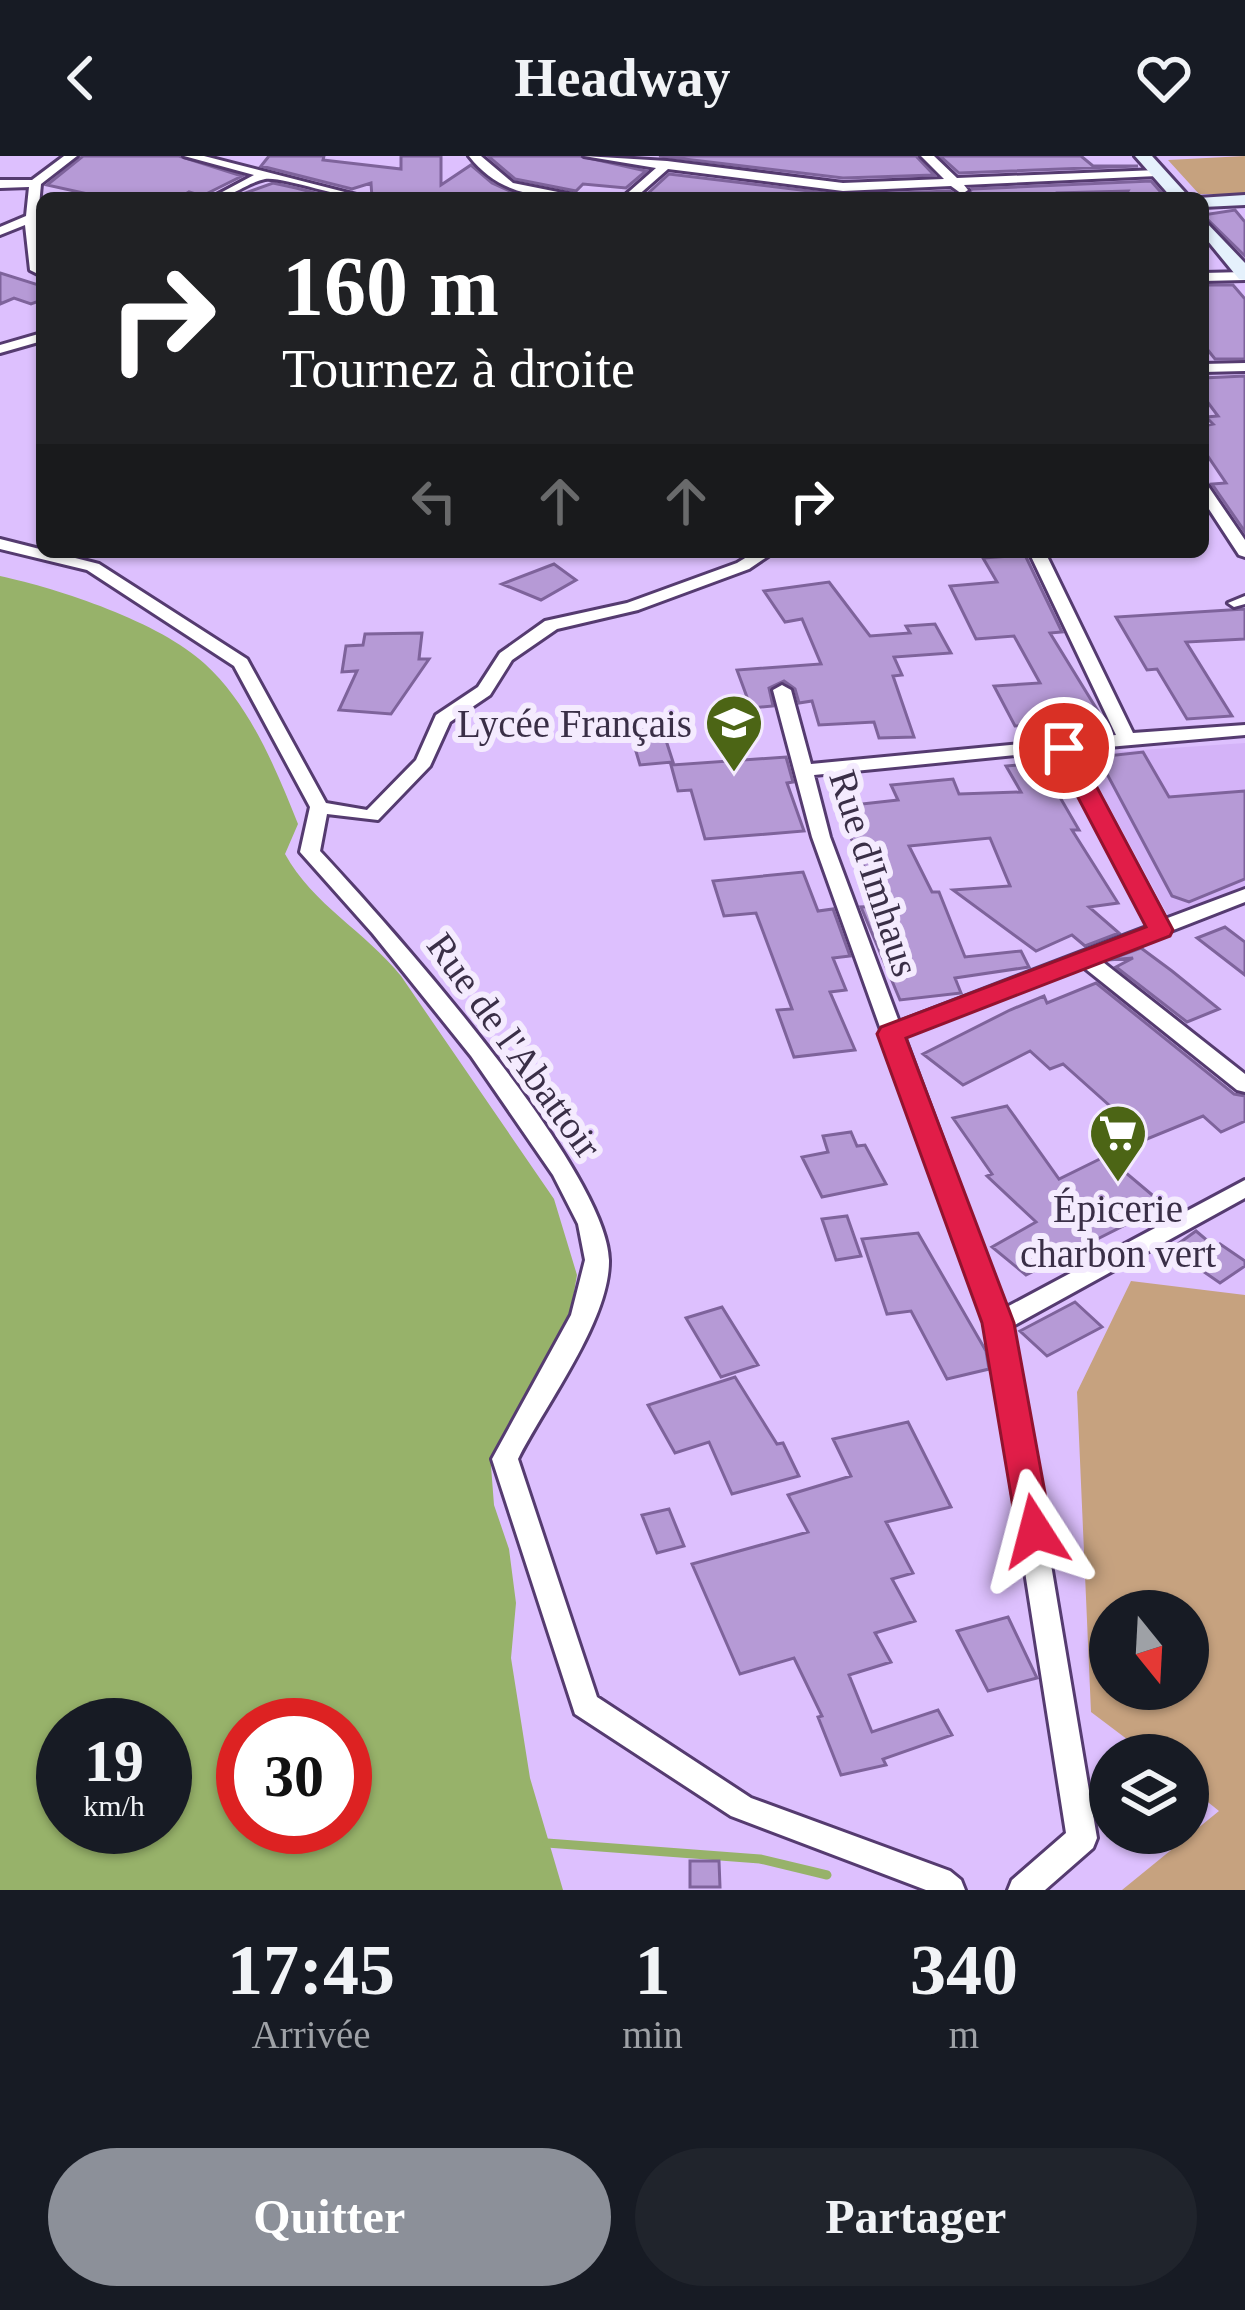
<!DOCTYPE html>
<html lang="fr">
<meta charset="utf-8">
<style>
body{margin:0;font-family:"Times New Roman",serif;background:#20242c;color:#f1f3f6;height:100vh;display:flex;flex-direction:column;font-size:45px;white-space:nowrap}
*{box-sizing:border-box;margin:0}
p{font-size:39px;color:#9ea1a6}
.icon{flex:none;width:66px;height:66px;fill:none;stroke:currentColor;stroke-width:2;stroke-linecap:round;stroke-linejoin:round}
.map{position:relative;height:1734px;overflow:hidden}
.side{display:flex;flex-direction:column;background:#171b24;flex:1}
.side>*{flex:none}
.guide{position:absolute;left:36px;top:36px;width:1173px;height:366px;border-radius:18px;box-shadow:0 3px 9px #0004;background:#202124;color:#fff;overflow:hidden}
.needle{width:78px;rotate:162deg}
.buttons{position:absolute;left:1089px;top:1434px;display:grid;gap:24px}
.buttons a{display:grid;place-items:center;width:120px;height:120px;border-radius:50%;background:#171b24;box-shadow:0 3px 9px #0004;font-size:60px}
.speed{position:absolute;left:36px;top:1542px;display:flex;gap:24px;font-size:60px;font-weight:700;text-align:center}
.speed>*{display:grid;place-content:center;width:156px;height:156px;border-radius:50%;background:#171b24;box-shadow:0 3px 9px #0004;line-height:1}
.speed small{font-size:30px;font-weight:400}
.speed .limit{border:18px solid #d22;background:#fff;color:#111}
.pin{position:absolute;display:grid;place-items:center;width:102px;height:102px;color:#fff;margin:-51px;border:6px solid #fff;border-radius:50%;box-shadow:0 3px 12px #0007}
.me{position:absolute;width:132px;margin:-66px;rotate:351deg;stroke-linejoin:round;filter:drop-shadow(0 0 9px #0008)}
.turn{display:flex;align-items:center;gap:42px;height:252px;padding:0 48px;font-size:54px}
.turn .icon{width:156px;height:156px;stroke-width:2.5}
.turn b{display:block;font-size:84px;line-height:102px}
.lanes{display:flex;align-items:center;height:114px;padding:0 48px;background:#0003;justify-content:center;gap:60px;direction:ltr}
.lanes .off{opacity:.35}
.eta{display:flex;justify-content:space-evenly;align-items:center;height:204px;text-align:center}
.eta b{font-size:72px;font-weight:800;line-height:84px}
.primary-button{display:flex;gap:24px;margin-top:auto;padding:24px 48px}
.primary-button a{flex:1;height:138px;border-radius:72px;background:#8c9099;color:#fff;font-size:48px;font-weight:800;line-height:138px;text-align:center}
.primary-button a+a{background:#20242c;color:#f1f3f6}
header{display:flex;justify-content:space-between;align-items:center;height:156px;padding:0 48px;background:#171b24;font-size:54px;font-weight:800}
.map>svg:first-child{display:block}
.built{fill:#d4b3f8}
.green{fill:#c6a27f;fill-rule:evenodd}
.water{fill:#97b26a;fill-rule:evenodd}
.lines{fill:none;stroke-linecap:round;stroke-linejoin:round}
.stream{stroke:#97b26a;stroke-width:9}
.building{fill:#b69ad6;stroke:#7e639b;stroke-width:3}
.pedestrian-casing{stroke:#553b70;stroke-width:6}
.minor-casing{stroke:#553b70;stroke-width:6}
.secondary-casing{stroke:#553b70;stroke-width:6}
.pedestrian{fill:#fff;fill-rule:evenodd}
.minor{fill:#fff;fill-rule:evenodd}
.secondary{fill:#e5f1fc;fill-rule:evenodd}
.route{fill:#e11d48;stroke:#92132f;stroke-width:3}
.labels{text-anchor:middle;stroke-width:12;stroke-linejoin:round;paint-order:stroke}
.poi-label{font-size:39px;fill:#3a2f47;stroke:#f4ebfe;text-anchor:end}
.street-label{font-size:39px;fill:#3a2f47;stroke:#f4ebfe}
</style>
<header><svg class="icon" aria-label="back" viewBox="0 0 24 24"><path d="M15 5l-7 7 7 7"/></svg>Headway<svg class="icon" aria-label="heart" viewBox="0 0 24 24"><path d="M12 20l-8-8c-3-5 5-10 8-4 3-6 11-1 8 4z"/></svg></header>
<div class="map">
<svg width="1245" height="1734" viewBox="0 0 1245 1734">
<rect width="100%" height="100%" fill="#ddc0fe"/>
<!-- built -->
<path class="built" d="M1245,587V730L1169,761L1081,598Z"/>
<!-- green -->
<path class="green" d="M1245,0V38H1199L1168,4Z
M1131,1125L1245,1139V1734H1122L1219,1655L1188,1630V1599H1148L1091,1556L1077,1236ZM1110,1455H1188V1533H1110Z"/>
<!-- water -->
<path class="water" d="M0,420C60,433 160,466 205,508C250,549 276,613 298,668L285,698C313,749 365,775 401,820L554,1043L577,1119L570,1159L502,1280L491,1310L494,1349L509,1393L516,1447L511,1502L530,1622L563,1734H0ZM63,1569H165V1671H63ZM243,1569H345V1671H243Z"/>
<g class="lines">
<!-- stream -->
<path class="stream" d="M547,1687L760,1703L827,1719"/>
</g>
<!-- building -->
<path class="building" d="M83,0H179L242,20L202,40L189,36L179,42H106L47,29Z
M269,0H324L323,4L401,13V0H441V29L471,9L492,27L521,40L372,42L371,27L352,33L261,10Z
M488,0H580L646,15L626,32L583,28L576,35L515,23Z
M659,0H916L934,19L843,22Z
M940,0H1081L1093,10H1138L959,17Z
M669,18L842,39L950,35L960,42H643Z
M1151,25L1166,42H1124L1128,35L1058,37L1061,42H964L972,33Z
M273,27L296,32L331,41L232,42Z
M1235,54L1245,66V100L1203,59Z
M0,117L42,130V144L31,148L14,142L0,148Z
M1203,129H1233L1245,143V203H1215L1203,188Z
M1245,220V376L1212,328L1226,327L1203,293V270L1213,268L1206,261L1218,260L1203,240V222Z
M1025,399L1062,476L1050,477L1104,565L1015,570L994,530L1040,527L1014,480L976,483L950,430L997,426L983,402Z
M554,408L576,424L541,444L502,428Z
M829,426L870,480L910,477L906,470L935,468L951,497L894,501L902,519L893,520L914,581L879,582L874,566L819,569L812,545L799,547L795,533L784,525L769,532L773,550L751,552L737,514L821,508L802,463L785,466L764,435Z
M1245,453V483L1186,486L1232,560L1187,563L1157,513L1147,514L1116,461Z
M422,477L419,503H429L391,558L339,554L357,515L342,516L346,490L363,489L365,478Z
M662,572L673,606L640,609L630,575Z
M1143,596L1169,641L1245,635V723L1189,746L1172,740L1098,601Z
M786,601L793,626L787,627L804,675L705,683L691,634L678,635L671,609Z
M1040,607L1079,674H1072L1118,747L1089,751L1119,777L1085,790L1072,779L1036,795L953,734L1010,730L990,682L909,690L932,736H939L965,801L1021,795L1029,811L955,822L961,837L900,844L861,751L882,750L850,680L856,678L844,650L898,644L891,629L953,623L959,638L1021,636L1006,610Z
M803,716L818,755L833,753L850,800L833,802L846,834L830,836L855,894L794,901L777,854L792,853L756,757L724,760L713,725Z
M1225,771L1245,786V819L1197,782Z
M1141,792L1172,815L1219,853L1187,866L1116,811L1133,802L1108,804Z
M1096,827L1234,938L1245,940V965L1221,976L1203,960L1147,983L1063,908L1050,913L1030,895L963,929L923,898L1010,854L1044,840L1047,847Z
M1007,950L1059,1023L1106,1000L1157,1043L1125,1059L1133,1065L1026,1119L992,1091L1036,1066L987,1020L992,1018L953,962Z
M851,976L857,990L865,989L886,1028L822,1041L802,1001L828,996L823,980Z
M847,1060L861,1100L836,1104L822,1063Z
M1196,1075L1216,1092L1220,1088L1245,1105V1110L1220,1127L1171,1093Z
M918,1077L986,1195L989,1213L947,1223L911,1155L887,1158L862,1083Z
M1075,1146L1102,1171L1047,1200L1020,1175Z
M722,1151L758,1209L721,1221L686,1162Z
M735,1221L777,1288L783,1287L799,1320L732,1338L709,1286L675,1297L648,1249Z
M908,1266L951,1351L886,1366L913,1417L892,1423L915,1465L875,1477L891,1506L849,1519L872,1576L938,1554L952,1579L883,1603L886,1609L841,1619L818,1561L822,1560L794,1502L740,1518L692,1408L808,1376L788,1339L851,1320L833,1283Z
M669,1353L684,1390L657,1397L642,1359Z
M1008,1461L1037,1522L988,1535L957,1475Z
M690,1705H719L720,1731H690Z"/>
<g class="lines">
<!-- pedestrian casing -->
<g class="pedestrian-casing">
<path id="pedestrian" d="M1245,440V448L1234,451L1228,447Z"/>
</g>
<!-- minor casing -->
<g class="minor-casing">
<path id="minor" d="M64,0H77L41,28L36,82L42,120L30,114L25,69L0,79V71L26,60L29,31L0,32V24H32Z
M184,0H204L368,42C340,42 281,20 265,23C245,27 233,42 211,42L254,19Z
M469,0H481L513,27L588,42C541,42 500,40 469,0Z
M584,0L667,5L843,27L944,23L921,0H934L957,22L1157,14L1163,17L1157,20L964,29L968,34L962,38L951,30L843,35L668,13L635,42H622L656,12Z
M1245,116V124L1203,125V117Z
M42,177V185L0,197V189Z
M1245,207V215L1203,216V208Z
M1203,328L1208,330L1245,384V401L1239,399L1203,344Z
M0,383L99,408L247,503L326,647L367,654L416,604L436,559L478,531L500,497L545,465L627,447L737,407L755,396H774L749,413L638,454L557,473L512,504L490,539L450,566L430,610L378,664L327,658L320,695C387,767 607,1013 609,1104C610,1164 545,1249 518,1303L597,1541L751,1642L950,1715L961,1724L965,1734H926L731,1660L575,1558L492,1303L571,1159L585,1104L578,1068L553,1019L471,900L373,778L300,696L310,651L234,510L87,414L0,393Z
M1029,396H1045L1133,577L1245,569V579L1074,594L1165,763L1245,733V746L1099,803L1245,918V936L1237,934L1082,810L904,880L1005,1152L1245,1024V1042L1011,1171L1097,1682L1093,1692L1045,1734H1008L1012,1724L1066,1677L986,1167L812,681L773,534L782,529L791,534L811,608L1116,579ZM1057,595L1149,770L899,866L830,681L814,619Z"/>
</g>
<!-- secondary casing -->
<g class="secondary-casing">
<path id="secondary" d="M1135,0H1152L1190,42H1172Z
M1245,39V49L1203,51V42H1198Z
M1203,63L1245,107V124L1239,123L1203,79Z"/>
</g>
<!-- pedestrian -->
<use href="#pedestrian" class="pedestrian"/>
<!-- minor -->
<use href="#minor" class="minor"/>
<!-- secondary -->
<use href="#secondary" class="secondary"/>
</g>
<!-- route -->
<path class="route" d="M1064,585L1076,592L1173,774L1170,780L906,882L1014,1167L1052,1375L1047,1385L1035,1389L1022,1385L1017,1375L982,1167L877,878L881,871L1146,771L1052,592Z"/>
<!-- icons -->
<defs>
<g id="school-pin" transform="scale(3)"><path d="M0 17L-7.5 6A9.5 9.5 0 1 1 7.5 6Z" fill="#4c6515" stroke="#f4ebfe"/><path d="M0-5L7-2L0 1L-7-2ZM-4 1L0 2.5L4 1V4Q0 6-4 4Z" fill="#fff"/></g>
<g id="supermarket-pin" transform="scale(3)"><path d="M0 17L-7.5 6A9.5 9.5 0 1 1 7.5 6Z" fill="#4c6515" stroke="#f4ebfe"/><path d="M-6-5.5h2.5l.6 2H6L4.5 2H-2.5L-4.4-4H-6ZM-1.5 3.2a1.3 1.3 0 1 0 .1 0ZM3 3.2a1.3 1.3 0 1 0 .1 0Z" fill="#fff"/></g>
</defs>
<g fill-rule="evenodd">
<use href="#school-pin" x="734" y="567"/>
<use href="#supermarket-pin" x="1118" y="977"/>
</g>
<g class="labels">
<!-- poi labels -->
<g class="poi-label">
<text x="692" y="581">Lycée Français</text>
<text x="1118" y="1066" text-anchor="middle">Épicerie<tspan x="1118" dy="45">charbon vert</tspan></text>
</g>
<!-- street labels -->
<g class="street-label">
<text transform="translate(875 717) rotate(72)" y="14">Rue d'Imhaus</text>
<text transform="translate(515 889) rotate(54)" y="14">Rue de l'Abattoir</text>
</g>
</g>
</svg>
<div class="buttons">
<a><svg class="needle" viewBox="-14 -14 28 28"><path d="M0-13l5 13h-10z" fill="#e53935"/><path d="M0 13l5-13h-10z" fill="#9ea1a6"/></svg></a>
<a><svg class="icon" aria-label="layers" viewBox="0 0 24 24"><path d="M12 4l9 5-9 5-9-5zM3 14l9 5 9-5"/></svg></a>
</div>
<div class="speed"><div>19<small>km/h</small></div><div class="limit">30</div></div>
<div class="pin" style="left:1064px;top:592px;background:#d93025"><svg class="icon" aria-label="arrive" viewBox="0 0 24 24"><path d="M6 21V4h12l-3 4 3 4H6"/></svg></div>
<svg class="me" style="left:1035px;top:1375px" viewBox="-20 -20 40 40"><path d="M0-17L14 15 0 8-14 15z" fill="#e11d48" stroke="#fff" stroke-width="4"/></svg>
<div class="guide">
<div class="turn"><svg class="icon" aria-label="right" viewBox="0 0 24 24"><path d="M7 20v-9h11M14 6l5 5-5 5"/></svg><div><b>160 m</b>Tournez à droite</div></div>
<div class="lanes"><svg class="icon off" aria-label="left" viewBox="0 0 24 24"><path d="M17 20v-9H6M10 6l-5 5 5 5"/></svg><svg class="icon off" aria-label="ahead" viewBox="0 0 24 24"><path d="M12 20V5M6 11l6-6 6 6"/></svg><svg class="icon off" aria-label="ahead" viewBox="0 0 24 24"><path d="M12 20V5M6 11l6-6 6 6"/></svg><svg class="icon" aria-label="right" viewBox="0 0 24 24"><path d="M7 20v-9h11M14 6l5 5-5 5"/></svg></div>
</div>
</div>
<section class="side">
<div class="eta">
<div><b>17:45</b><p>Arrivée</p></div>
<div><b>1</b><p>min</p></div>
<div><b>340</b><p>m</p></div>
</div>
<div class="primary-button"><a>Quitter</a><a>Partager</a></div>
</section>
